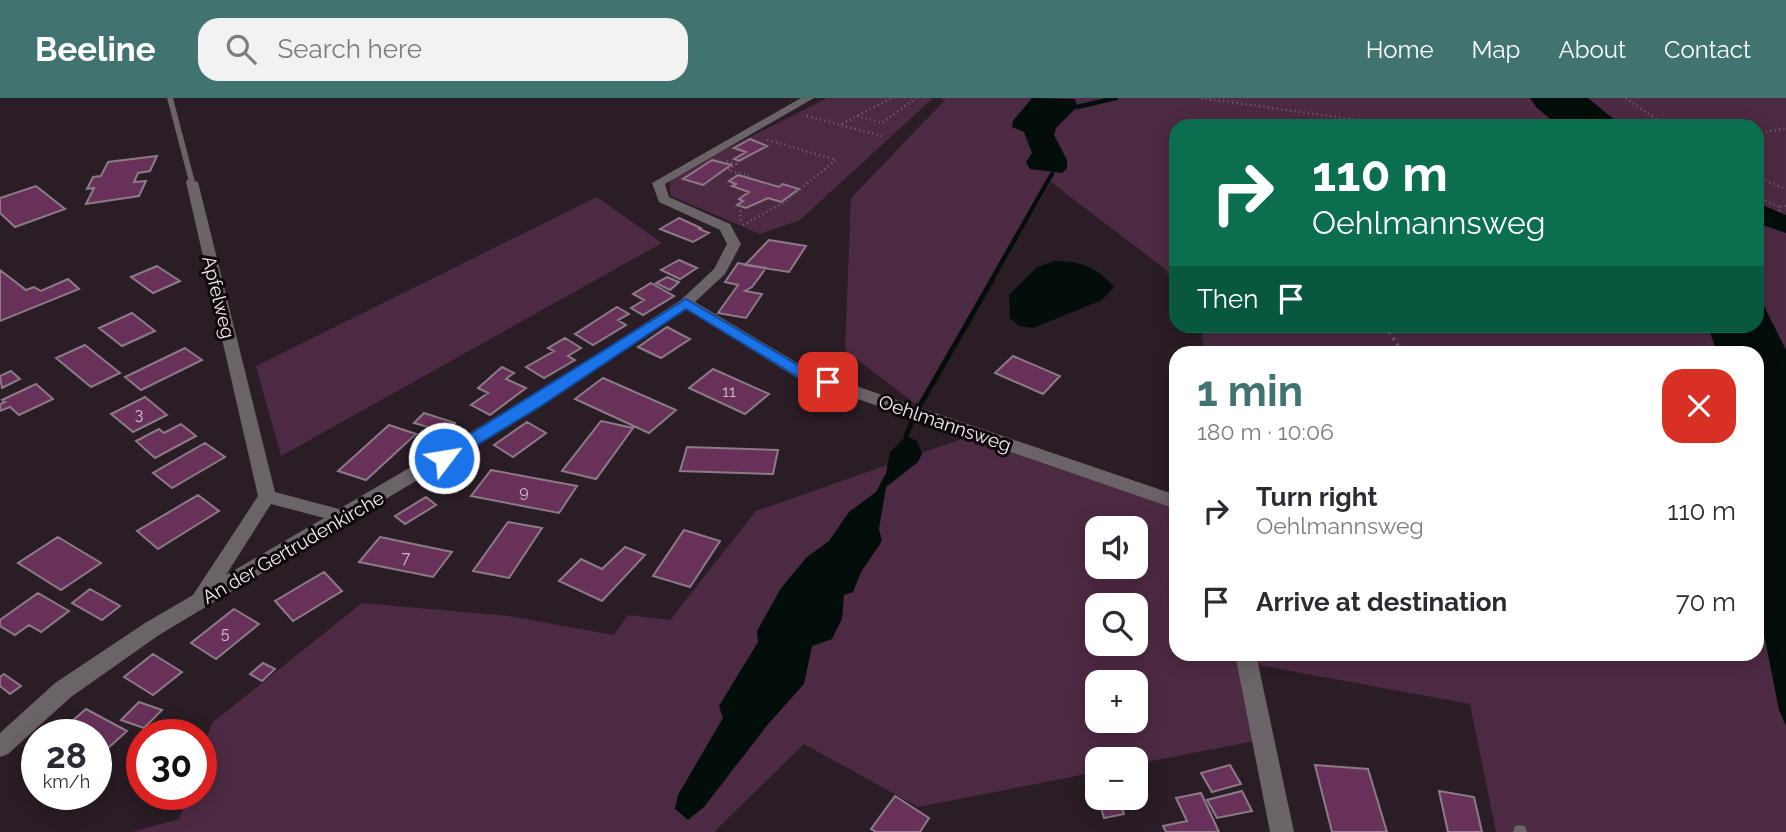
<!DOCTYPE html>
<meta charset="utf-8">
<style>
body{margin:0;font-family:Raleway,sans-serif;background:#f2f2f3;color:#2b2b33;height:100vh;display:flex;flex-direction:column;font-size:26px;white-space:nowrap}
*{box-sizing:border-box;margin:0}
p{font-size:23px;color:#7c7c81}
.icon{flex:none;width:38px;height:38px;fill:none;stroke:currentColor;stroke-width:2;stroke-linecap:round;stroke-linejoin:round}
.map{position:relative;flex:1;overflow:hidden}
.side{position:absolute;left:1169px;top:248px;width:595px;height:315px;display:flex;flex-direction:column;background:#fff;border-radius:21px;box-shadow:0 4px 18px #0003}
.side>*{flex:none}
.banner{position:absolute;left:1169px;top:21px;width:595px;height:214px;border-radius:21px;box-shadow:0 4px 18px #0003;background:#0b6e4f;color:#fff;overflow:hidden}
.controls{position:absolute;left:1085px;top:418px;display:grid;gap:14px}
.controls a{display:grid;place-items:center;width:63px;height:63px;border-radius:14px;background:#fff;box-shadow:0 4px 18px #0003;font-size:35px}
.speed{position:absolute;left:21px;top:621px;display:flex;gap:14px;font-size:35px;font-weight:700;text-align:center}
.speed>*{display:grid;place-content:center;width:91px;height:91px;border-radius:50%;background:#fff;box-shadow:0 4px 18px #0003;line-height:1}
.speed small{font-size:18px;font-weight:400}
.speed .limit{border:10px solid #d22;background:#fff;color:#111}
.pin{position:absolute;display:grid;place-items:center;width:60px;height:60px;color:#fff;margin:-30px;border-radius:14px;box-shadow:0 4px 10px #0006}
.me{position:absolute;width:77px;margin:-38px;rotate:59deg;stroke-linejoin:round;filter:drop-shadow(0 0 5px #0008)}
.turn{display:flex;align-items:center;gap:24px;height:147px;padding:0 28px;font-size:32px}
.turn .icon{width:91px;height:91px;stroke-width:2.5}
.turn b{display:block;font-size:49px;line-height:60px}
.then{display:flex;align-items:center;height:66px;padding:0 28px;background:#0003;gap:14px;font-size:26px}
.round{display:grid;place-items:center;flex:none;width:74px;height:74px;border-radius:21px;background:#f2f2f3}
.summary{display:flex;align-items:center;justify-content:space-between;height:119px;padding:0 28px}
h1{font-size:42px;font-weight:700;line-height:52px;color:#417470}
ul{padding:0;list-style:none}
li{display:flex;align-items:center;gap:21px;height:91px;padding:0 28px}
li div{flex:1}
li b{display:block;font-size:26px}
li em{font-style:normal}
header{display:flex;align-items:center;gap:42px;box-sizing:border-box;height:98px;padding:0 35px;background:#417470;color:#fff}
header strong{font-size:33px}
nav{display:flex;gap:38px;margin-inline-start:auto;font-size:24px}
.search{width:490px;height:63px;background:#f2f2f3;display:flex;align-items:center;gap:18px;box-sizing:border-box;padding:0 24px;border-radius:21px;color:#7c7c81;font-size:26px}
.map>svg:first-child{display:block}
.green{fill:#4d2a43;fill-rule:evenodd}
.water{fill:#030e0b}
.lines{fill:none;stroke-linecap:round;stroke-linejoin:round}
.stream-far1{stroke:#030e0b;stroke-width:4.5}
.stream{stroke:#030e0b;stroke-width:5}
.building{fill:#673159;stroke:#8c7b86;stroke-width:2}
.path-far1{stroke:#746971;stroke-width:2.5;stroke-dasharray:1 3.5;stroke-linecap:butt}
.path{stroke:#746971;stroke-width:3.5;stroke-dasharray:2 5;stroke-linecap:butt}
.service{fill:#6a6368;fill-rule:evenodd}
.minor{fill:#6a6368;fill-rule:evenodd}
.route{fill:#1a73e8;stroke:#114b97;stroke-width:2}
.labels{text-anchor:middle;stroke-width:6;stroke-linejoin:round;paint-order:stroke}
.number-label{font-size:16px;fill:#d1bccb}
.street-label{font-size:19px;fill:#f4ebf1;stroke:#0f090d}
</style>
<header>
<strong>Beeline</strong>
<div class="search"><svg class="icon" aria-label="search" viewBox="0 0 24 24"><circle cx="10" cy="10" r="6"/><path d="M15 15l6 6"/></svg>Search here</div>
<nav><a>Home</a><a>Map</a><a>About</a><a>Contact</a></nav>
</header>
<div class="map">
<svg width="1786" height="734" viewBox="0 0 1786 734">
<rect width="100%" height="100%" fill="#2a1d26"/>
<!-- green -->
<path class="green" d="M827,0H933L800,122L760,136L671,98C667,86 671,81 681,74Z
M940,0H1786V734H1496L1470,606L1241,564L1255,643L1136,666V662H1097V674L918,709L804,646L714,734H132L179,721L187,697L201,696V656L212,625L362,505L509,518L614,537L628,517L670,522L756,413L970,338L1176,405V556H1757V256L1204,255L1202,234L1199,228H1757V28H1176V189L1165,171L1051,84L919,309L845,252L851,100L945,2ZM1097,430H1136V469H1097ZM1097,508H1136V546H1097ZM1097,584H1136V623H1097Z
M597,99L662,145L281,358L256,268Z"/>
<!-- water -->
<path class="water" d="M1032,0L1075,1L1077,9L1056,30L1054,37L1067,62V70L1062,75L1030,71L1026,64L1032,55L1024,34L1012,29L1013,23Z
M1530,0H1588L1622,28H1559L1537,10Z
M1757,105L1786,117V135L1757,125Z
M1053,163C1080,163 1096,168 1114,189L1102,202L1033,230L1019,228L1010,220L1009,197L1036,170Z
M1757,194L1786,252V628L1779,612L1757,501V256L1717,255L1708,228H1757Z
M906,338L917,343L922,356L918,364L886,389L879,431L882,443L861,474L853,494L844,497L842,521L832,541L812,548L804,586L769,625L704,709L688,722L675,711L678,697L723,620L719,608L758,544L757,533L781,490L807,459L829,443L849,414L876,394L886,375L890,354Z"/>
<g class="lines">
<!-- stream-far1 -->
<path class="stream-far1" d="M1077,9L1116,0
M991,183L1052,76"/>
<!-- stream -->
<path class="stream" d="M919,309L992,182
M906,338L911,326"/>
</g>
<!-- building -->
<path class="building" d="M750,41L767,48L739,63L734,61L746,54L734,50Z
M157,58L150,73L138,75L134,84L146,83L139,98L86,106L94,90L87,91L93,79L101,78L108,64Z
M712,62L731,67L703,87L683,81Z
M738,77L779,89L783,86L799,91L781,104L768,100L746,110L737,107L743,103L739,101L749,94L732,88L736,86L729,83Z
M36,88L65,111L15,129L0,115V100Z
M679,120L701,130L699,131L709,135L693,144L660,131Z
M769,142L806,148L789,174L745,167Z
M679,162L697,170L680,181L661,172Z
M738,165L766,170L752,189L745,193L762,196L746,220L718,215L738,187L725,184Z
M157,168L180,183L153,195L131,179Z
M0,172L26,192L34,189L41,193L68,181L79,191L0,223Z
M667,179L679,184L670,192L656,185Z
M651,185L674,198L643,217L631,210L644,202L633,196Z
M617,209L629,216L618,222L626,227L593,247L575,236Z
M132,215L155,233L122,248L99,230Z
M667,229L690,241L661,260L638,249Z
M565,240L581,250L568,258L575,262L544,280L526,269L554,253L548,250Z
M85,247L120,275L91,289L56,260Z
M185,250L202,262L141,292L125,279Z
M1013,258L1060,278L1043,296L995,275Z
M502,269L514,275L506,281L526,290L490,317L471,307L488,295L478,290Z
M713,271L769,296L745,316L689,290Z
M11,273L20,281L2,290L0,278Z
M603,280L676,312L649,335L575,301Z
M36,286L53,301L19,317L10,309L0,313V306L5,304L2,302Z
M145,299L167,317L133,334L111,316Z
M424,315L455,325L445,334L414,325Z
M601,323L633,330L596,381L562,373Z
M527,324L546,335L513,359L494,347Z
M181,326L196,338L155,360L136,343L159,331L164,335Z
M389,327L416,336L366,382L338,373Z
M205,345L225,359L172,390L153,375Z
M687,349L778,352L773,376L680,373Z
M491,372L577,388L559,415L471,398Z
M198,397L219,413L158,451L137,433Z
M426,399L436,407L405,426L395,418Z
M508,424L542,430L509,480L473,473Z
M684,432L720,443L690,489L653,478Z
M58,439L101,465L61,492L18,465Z
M380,439L452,454L433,479L359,464Z
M625,449L645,457L602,503L559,483L581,461L602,471Z
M324,474L342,493L293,523L275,503Z
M90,491L120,508L102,522L72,505Z
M38,495L69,513L41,534L29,527L15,537L0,528V522Z
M234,511L259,526L216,561L191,545Z
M153,556L182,574L153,597L124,579Z
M263,565L275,571L262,583L250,576Z
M4,576L21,588L10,596L0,588V579Z
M139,604L162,612L144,630L121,622Z
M86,611L127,633L97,660L96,637H56Z
M1230,667L1241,686L1212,694L1201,675Z
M1315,667L1368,671L1387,734H1332Z
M1242,693L1252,713L1217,720L1207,702Z
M1439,693L1474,699L1482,734H1448Z
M1201,695L1219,734H1166L1163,728L1187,723L1176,700Z
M895,698L929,720L920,734H876L871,731Z
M1118,700L1124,716L1104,720L1099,703Z"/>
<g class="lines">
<!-- path-far1 -->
<path class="path-far1" d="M1201,0L1401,28
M1626,0L1666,28
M807,18L885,39
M857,18L882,25L916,0
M842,26L892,0
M1664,26L1675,28
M1757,36L1786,30
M727,63L736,66L728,72L749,78
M1757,79L1786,91
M1757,99L1780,109
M740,108L741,124
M1779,113L1780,109L1786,108
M743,127L783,105L836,62L765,41"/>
<!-- path -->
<path class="path" d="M1386,228L1403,256"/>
<!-- service -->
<path class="service" d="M167,0H173L195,84L194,85L189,84Z
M1520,727L1525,728L1527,734H1513L1515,728Z"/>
<!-- minor -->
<path class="minor" d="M801,0H814L665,86L669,99L730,126L741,146L725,176L695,204L809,272L1176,397V411L797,280L686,211L541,308L159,537L71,599L8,656L0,659V635L55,585L145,525L193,497L258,398L186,84L188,81L198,84L275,394L339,411L529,300L681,202L714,171L727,146L720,132L659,104L652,85ZM271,406L324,420L226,477Z
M1235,556H1256L1294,734H1270Z"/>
</g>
<!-- route -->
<path class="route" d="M686,201L808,273L835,284L828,289L798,279L686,211L541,308L449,364H438V356Z"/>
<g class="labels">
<!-- number labels -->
<g class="number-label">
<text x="729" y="299">11</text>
<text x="139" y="322">3</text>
<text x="524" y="399">9</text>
<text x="406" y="465">7</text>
<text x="225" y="541">5</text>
</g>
<!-- street labels -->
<g class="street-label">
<text transform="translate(219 199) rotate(76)" y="7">Apfelweg</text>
<text transform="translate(945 325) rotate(19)" y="7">Oehlmannsweg</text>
<text transform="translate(293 449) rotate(-30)" y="7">An der Gertrudenkirche</text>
</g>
</g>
</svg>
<div class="controls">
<a><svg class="icon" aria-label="sound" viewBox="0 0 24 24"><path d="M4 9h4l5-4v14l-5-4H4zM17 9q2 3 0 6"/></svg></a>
<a><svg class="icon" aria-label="search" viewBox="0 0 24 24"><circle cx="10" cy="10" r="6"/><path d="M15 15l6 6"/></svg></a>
<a>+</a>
<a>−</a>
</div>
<div class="speed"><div>28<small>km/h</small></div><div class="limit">30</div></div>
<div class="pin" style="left:828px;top:284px;background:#d93025"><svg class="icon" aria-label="arrive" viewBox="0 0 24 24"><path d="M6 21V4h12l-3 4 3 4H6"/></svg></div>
<svg class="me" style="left:444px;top:360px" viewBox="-20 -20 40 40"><circle r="17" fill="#1a73e8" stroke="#fff" stroke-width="3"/><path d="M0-11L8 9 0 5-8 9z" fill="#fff"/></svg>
<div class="banner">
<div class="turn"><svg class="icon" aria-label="right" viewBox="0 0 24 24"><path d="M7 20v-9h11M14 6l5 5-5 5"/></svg><div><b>110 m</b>Oehlmannsweg</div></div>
<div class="then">Then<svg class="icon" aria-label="arrive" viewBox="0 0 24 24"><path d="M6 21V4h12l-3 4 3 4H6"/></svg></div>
</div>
<section class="side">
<div class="summary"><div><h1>1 min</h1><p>180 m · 10:06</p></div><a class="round" style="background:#d93025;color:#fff"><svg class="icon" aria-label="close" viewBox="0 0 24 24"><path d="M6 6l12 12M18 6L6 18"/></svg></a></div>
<ul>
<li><svg class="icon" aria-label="right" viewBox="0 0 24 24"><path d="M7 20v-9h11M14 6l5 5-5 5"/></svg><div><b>Turn right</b><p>Oehlmannsweg</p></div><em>110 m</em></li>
<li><svg class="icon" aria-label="arrive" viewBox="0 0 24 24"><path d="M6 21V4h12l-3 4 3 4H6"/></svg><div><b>Arrive at destination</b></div><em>70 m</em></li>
</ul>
</section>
</div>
